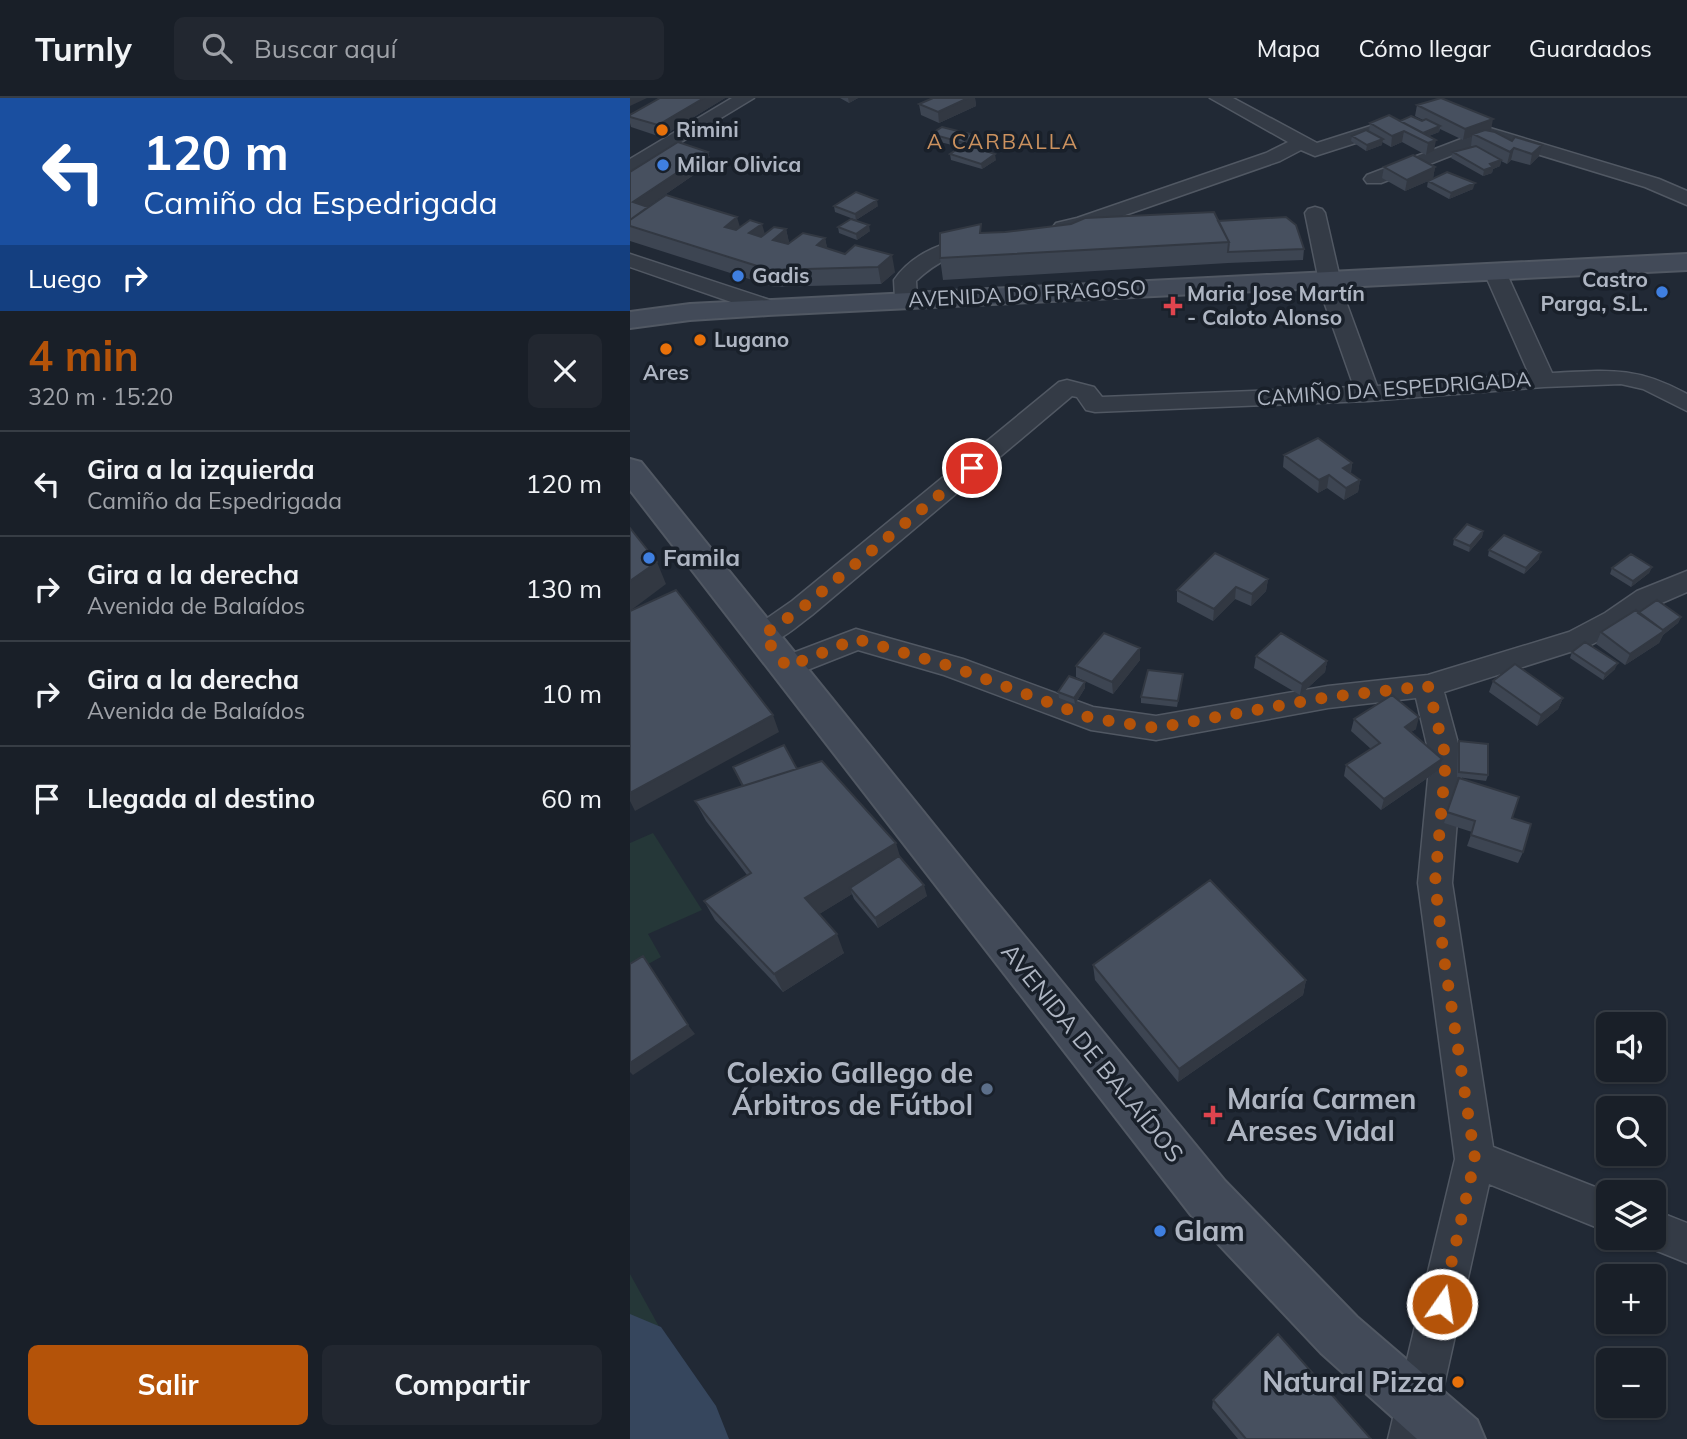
<!DOCTYPE html>
<html lang="es">
<meta charset="utf-8">
<style>
body{margin:0;font-family:Mulish,sans-serif;background:#222730;color:#f1f3f6;height:100vh;display:flex;flex-direction:column;font-size:26px;white-space:nowrap}
*{box-sizing:border-box;margin:0}
p{font-size:23px;color:#9fa2a8}
.icon{flex:none;width:38px;height:38px;fill:none;stroke:currentColor;stroke-width:2;stroke-linecap:round;stroke-linejoin:round}
.map{position:relative;flex:1;overflow:hidden}
.details{display:flex;flex-direction:column;background:#191f28;width:630px}
.details>*{flex:none}
.guide{background:#1a4fa0;color:#fff;overflow:hidden}
.controls{position:absolute;left:966px;top:914px;display:grid;gap:14px}
.controls a{display:grid;place-items:center;width:70px;height:70px;border-radius:10px;background:#191f28;box-shadow:0 2px 5px #0004,0 0 0 2px #373d45;font-size:35px}
.pin{position:absolute;display:grid;place-items:center;width:60px;height:60px;color:#fff;margin:-30px;border:4px solid #fff;border-radius:50%;box-shadow:0 2px 7px #0007}
.me{position:absolute;width:77px;margin:-38px;rotate:13deg;stroke-linejoin:round;filter:drop-shadow(0 0 5px #0008)}
.turn{display:flex;align-items:center;gap:24px;height:147px;padding:0 28px;font-size:32px}
.turn .icon{width:91px;height:91px;stroke-width:2.5}
.turn b{display:block;font-size:49px;line-height:60px}
.then{display:flex;align-items:center;height:66px;padding:0 28px;background:#0003;gap:14px;font-size:26px}
.round{display:grid;place-items:center;flex:none;width:74px;height:74px;border-radius:10px;background:#222730}
.head{display:flex;align-items:center;justify-content:space-between;height:119px;padding:0 28px}
h1{font-size:42px;font-weight:700;line-height:52px;color:#b45309}
.cta{display:flex;gap:14px;margin-top:auto;padding:14px 28px}
.cta a{flex:1;height:80px;border-radius:10px;background:#b45309;color:#fff;font-size:28px;font-weight:700;line-height:80px;text-align:center}
.cta a+a{background:#222730;color:#f1f3f6}
ul{padding:0;list-style:none}
li{display:flex;align-items:center;gap:21px;height:105px;padding:0 28px;border-top:2px solid #373d45}
li div{flex:1}
li b{display:block;font-size:26px}
li em{font-style:normal}
header{display:flex;align-items:center;gap:42px;box-sizing:border-box;height:98px;padding:0 35px;background:#191f28;border-bottom:2px solid #373d45}
header strong{font-size:33px}
nav{display:flex;gap:38px;margin-inline-start:auto;font-size:24px}
.search{width:490px;height:63px;background:#222730;display:flex;align-items:center;gap:18px;box-sizing:border-box;padding:0 24px;border-radius:10px;color:#9fa2a8;font-size:26px}
main{display:flex;flex:1;min-height:0}
.map>svg:first-child{display:block}
.green{fill:#253738}
.lines{fill:none;stroke-linecap:round;stroke-linejoin:round}
.river{fill:#36465d;fill-rule:evenodd}
.street-casing{stroke:#515863;stroke-width:3}
.secondary-casing{stroke:#515863;stroke-width:4}
.street{fill:#343b46;fill-rule:evenodd}
.secondary{fill:#424a58;fill-rule:evenodd}
.wall{fill:#3d4552}
.shaded-wall{fill:#323842}
.building{fill:#47505f;stroke:#323842;stroke-width:2}
.route{stroke:#b45309;stroke-width:12;stroke-dasharray:0 21.6}
.food-dot{fill:#e8710a;stroke:#19202a;stroke-width:2.5}
.shop-dot{fill:#3f7fe0;stroke:#19202a;stroke-width:2.5}
.health-dot{fill:#e0444e;stroke:#19202a;stroke-width:2.5}
.service-dot{fill:#5c6f8a;stroke:#19202a;stroke-width:2.5}
.labels{text-anchor:middle;stroke-width:7;stroke-linejoin:round;paint-order:stroke}
.far-poi-label{font-size:21px;font-weight:bold;fill:#aeb5c2;stroke:#19202a;text-anchor:start}
.far-neighbourhood-label{font-size:21px;letter-spacing:2px;fill:#cc925f;stroke:#19202a}
.far-street-label{font-size:21px;fill:#aeb5c2;stroke:#19202a}
.poi-label{font-size:24px;font-weight:bold;fill:#aeb5c2;stroke:#19202a;text-anchor:start}
.street-label{font-size:24px;fill:#aeb5c2;stroke:#19202a}
.near-poi-label{font-size:28px;font-weight:bold;fill:#aeb5c2;stroke:#19202a;text-anchor:end}
</style>
<header>
<strong>Turnly</strong>
<div class="search"><svg class="icon" aria-label="search" viewBox="0 0 24 24"><circle cx="10" cy="10" r="6"/><path d="M15 15l6 6"/></svg>Buscar aquí</div>
<nav><a>Mapa</a><a>Cómo llegar</a><a>Guardados</a></nav>
</header>
<main>
<section class="details">
<div class="guide">
<div class="turn"><svg class="icon" aria-label="left" viewBox="0 0 24 24"><path d="M17 20v-9H6M10 6l-5 5 5 5"/></svg><div><b>120 m</b>Camiño da Espedrigada</div></div>
<div class="then">Luego<svg class="icon" aria-label="right" viewBox="0 0 24 24"><path d="M7 20v-9h11M14 6l5 5-5 5"/></svg></div>
</div>
<div class="head"><div><h1>4 min</h1><p>320 m · 15:20</p></div><a class="round"><svg class="icon" aria-label="close" viewBox="0 0 24 24"><path d="M6 6l12 12M18 6L6 18"/></svg></a></div>
<ul>
<li><svg class="icon" aria-label="left" viewBox="0 0 24 24"><path d="M17 20v-9H6M10 6l-5 5 5 5"/></svg><div><b>Gira a la izquierda</b><p>Camiño da Espedrigada</p></div><em>120 m</em></li>
<li><svg class="icon" aria-label="right" viewBox="0 0 24 24"><path d="M7 20v-9h11M14 6l5 5-5 5"/></svg><div><b>Gira a la derecha</b><p>Avenida de Balaídos</p></div><em>130 m</em></li>
<li><svg class="icon" aria-label="right" viewBox="0 0 24 24"><path d="M7 20v-9h11M14 6l5 5-5 5"/></svg><div><b>Gira a la derecha</b><p>Avenida de Balaídos</p></div><em>10 m</em></li>
<li><svg class="icon" aria-label="arrive" viewBox="0 0 24 24"><path d="M6 21V4h12l-3 4 3 4H6"/></svg><div><b>Llegada al destino</b></div><em>60 m</em></li>
</ul>
<div class="cta"><a>Salir</a><a>Compartir</a></div>
</section>
<div class="map">
<svg width="1057" height="1341" viewBox="0 0 1057 1341">
<rect width="100%" height="100%" fill="#212935"/>
<!-- green -->
<path class="green" d="M23,735L72,812L18,836L31,859L0,876V745Z
M0,1176L91,1341H4L0,1335Z"/>
<g class="lines">
<!-- river -->
<path class="river" d="M0,1216L31,1229L86,1308L99,1341H0Z"/>
<!-- street casing -->
<g class="street-casing">
<path id="street" d="M102,0H124L0,75V61Z
M580,0H603L687,45L753,24L762,30L760,34L685,58L671,52L650,63L458,130L433,135L426,133L423,129L426,125L447,120L636,55L658,44Z
M860,30L1029,81L1057,93V107L1015,89L861,42L751,85H737L734,81L737,77Z
M685,109L692,111L695,115L714,198L747,288L899,276L854,174L857,169H873L876,174L922,275C978,272 1007,268 1057,296V313L1013,291L991,286L914,289L738,303L465,314L456,312L447,299L442,298L182,517C165,529 145,551 123,544L119,537L123,530L162,503L429,284L437,282L464,289L472,299L724,289L692,198L675,115L678,111Z
M350,137L357,139L360,143L357,147C328,155 308,162 286,183L287,201L284,206H268L265,201L264,182C284,153 317,143 350,137Z
M0,156L146,204L149,209L146,214H130L0,169Z
M1057,473V494L1027,507L995,529L959,548L814,594L832,660L822,785L863,1049L978,1094V1134L859,1086L802,1341H758L825,1061L788,785L800,660L786,600L698,610L526,642L461,632L314,577L228,552L157,580L147,577L142,569L147,561L226,531L333,561L463,609L526,618L698,588L798,577L939,534L975,515L1007,493Z
M1024,1112L1057,1125V1165L1010,1146L1007,1139H1024Z"/>
</g>
<!-- secondary casing -->
<g class="secondary-casing">
<path id="secondary" d="M1057,156V172L138,217L60,222L0,230V214L60,206Z
M0,361L11,364L354,789L595,1083L727,1219L847,1322L855,1341H787L691,1255L561,1117L0,392Z"/>
</g>
<!-- street -->
<use href="#street" class="street"/>
<!-- secondary -->
<use href="#secondary" class="secondary"/>
</g>
<!-- wall -->
<path class="wall" d="M30,0H95L31,39L1,29L0,25V17Z
M210,0H228L219,5Z
M303,0H345L346,8L309,25L291,17L289,6Z
M787,7L861,32L909,58L900,67L881,62L877,66L871,63L870,68L863,71L862,75L853,78L821,60L823,54L843,49L841,48L842,39L833,42L810,31L809,34L799,38L804,53L796,57L772,44L761,49L752,44V47L736,53L721,43L722,38L739,34L740,25L793,22L785,18Z
M301,36L345,43L339,48L366,62L352,71L321,62L320,56L330,49L302,42Z
M78,54L81,65L17,109L110,129L135,136L156,131L159,145L195,140L197,151L265,174L251,186L144,189L0,143V74Z
M754,69H805L803,80L843,91L819,101L797,89L798,83L775,93L752,80Z
M204,108H248L226,122L205,114Z
M588,123L674,151L673,162L598,165L313,182L310,160L352,135Z
M208,129L240,133L227,142L209,135Z
M654,357L722,365L721,375L730,382L728,394L714,402L697,390L688,395L653,369Z
M853,433L852,439L839,454L823,447L824,441Z
M859,452L909,461L894,476L858,458Z
M1022,469L1019,475L1001,489L980,476L982,470Z
M638,481L636,493L621,508L605,501L583,523L547,504V492Z
M1008,514L1051,519L1048,525L1033,537L1029,545L995,567L966,546L971,534Z
M942,554L985,571L973,582L940,560Z
M626,558L697,563L695,574L670,597L624,570Z
M510,562L483,596L446,579V568Z
M553,576L547,609L511,605V599Z
M863,583L933,600L928,611L907,628L859,594Z
M455,584V590L445,606L429,600L428,594Z
M724,621L786,631L781,634L809,672L751,712L714,678L716,667L741,651L721,633Z
M829,643L858,677L856,683L827,679L828,649Z
M103,669L167,671L271,760L297,798L248,830L224,801L222,796L189,816L214,855L153,894L85,822L74,803L117,777L76,723L65,703L112,688Z
M829,680L882,720L893,754L888,765L837,748L842,734L814,725Z
M463,867L676,882L673,897L548,984L465,882Z
M583,1302L741,1341H608L582,1310Z"/>
<!-- shaded-wall -->
<path class="shaded-wall" d="M0,0H17L0,8Z
M74,0H95L31,39L28,27Z
M218,0H228L219,5Z
M338,0H345L346,8L309,25L308,14Z
M863,21L861,32L843,36L842,39L833,42L835,31Z
M810,28L809,34L791,41L792,36Z
M774,33L772,44L761,49L762,38Z
M344,37L345,43L335,51L334,45Z
M753,41L752,47L736,53L737,47Z
M806,42L804,53L796,57L798,45Z
M912,47L909,58L900,67L902,56Z
M884,50L881,62L877,66L880,54Z
M78,54L81,65L7,116L3,104Z
M365,56L366,62L352,71L351,66Z
M871,62L870,68L863,71L862,75L853,78L854,72L860,66Z
M805,69L803,81L775,93L777,82Z
M845,85L843,91L819,101L821,95Z
M247,102L248,108L226,122L225,116Z
M107,119L112,136L95,129Z
M132,126L137,143L119,135Z
M239,127L240,133L227,142L226,136Z
M156,131L160,148L143,142Z
M195,140L199,157L187,147Z
M262,157L265,174L251,186L248,169Z
M722,365L720,377L713,370Z
M699,377L697,390L688,395L689,382Z
M730,382L728,394L714,402L716,390Z
M853,433L852,439L839,454L840,448Z
M911,454L909,461L894,476L896,470Z
M27,464L36,486L0,513V483Z
M1022,469L1019,475L1001,489L1003,483Z
M638,481L636,493L621,508L622,496Z
M606,489L605,501L583,523L584,511Z
M1051,519L1048,525L1033,537L1029,545L995,567L1000,556Z
M510,550V562L483,596L482,584Z
M697,563L695,574L670,597L672,586Z
M988,565L985,571L973,582L975,576Z
M455,584V590L445,606L444,600Z
M933,600L928,611L907,628L911,617Z
M143,617L149,634L5,713L0,703V695Z
M789,619L786,631L772,640L775,629Z
M812,661L809,672L751,712L754,701Z
M266,745L272,765L220,790L222,796L183,820L175,800Z
M294,787L297,798L248,830L245,820Z
M207,836L214,855L153,894L144,876Z
M676,882L673,897L548,984L549,971Z
M58,927L65,936L3,977L0,974V965Z"/>
<!-- building -->
<path class="building" d="M30,0H74L28,27L0,19V17Z
M303,0H338L308,14L289,6Z
M811,0L863,21L835,31L787,7Z
M759,17L806,42L798,45L774,33L762,38L740,25Z
M781,18L792,23L796,21L810,28L793,35L770,23Z
M312,29L344,37L334,45L301,36Z
M736,32L753,41L737,47L722,38Z
M855,32L865,34L882,43L885,39L912,47L902,56L884,50L880,54L843,36Z
M48,44L78,54L3,104L18,109L0,122V74Z
M335,46L365,56L351,66L320,56Z
M846,48L871,62L860,66L863,69L854,72L823,54Z
M783,57L805,69L777,82L754,69Z
M817,74L845,85L821,95L798,83Z
M226,94L247,102L225,116L204,108Z
M36,97L107,119L95,129L106,132L120,122L132,126L119,135L131,139L144,129L156,131L143,142L158,146L173,135L195,140L187,147L215,156L225,147L262,157L248,169L140,172L0,128V122Z
M584,114L599,144L310,160V135L351,126L350,135L375,134L441,126L455,120Z
M656,119L666,127L674,151L598,154L599,144L588,123Z
M221,121L239,127L226,136L208,129Z
M688,340L722,365L713,370L730,382L716,390L699,377L689,382L654,357Z
M837,426L853,433L840,448L824,441Z
M0,430L27,464L0,483Z
M874,437L911,454L896,470L859,452Z
M585,455L638,481L622,496L606,489L584,511L547,492Z
M1001,456L1022,469L1003,483L982,470Z
M46,492L143,617L0,695V513Z
M1027,502L1051,519L1033,532L1008,515Z
M1006,512L1034,533L1000,556L971,534Z
M474,535L510,550L482,584L446,568Z
M651,535L697,563L672,586L626,558Z
M955,544L988,565L975,576L942,554Z
M885,566L933,600L911,617L863,583Z
M518,572L553,576L548,603L511,599Z
M439,578L455,584L444,600L428,594Z
M762,597L789,619L775,629L812,661L754,701L716,667L750,645L724,621Z
M829,643L858,646V677L829,674Z
M154,647L167,671L113,688L103,669Z
M192,663L266,745L175,800L207,836L144,876L74,803L121,775L65,703Z
M829,680L889,699L882,720L901,726L893,754L841,737L845,723L817,714Z
M269,758L294,787L245,820L220,790Z
M580,782L676,882L549,971L463,867Z
M13,858L58,927L0,965V866Z
M648,1236L741,1341H616L583,1302Z"/>
<g class="lines">
<!-- route -->
<path class="route" d="M342,370L172,510L133,537L157,569L226,541L323,569L461,620L526,630L698,599L798,588L816,660L805,785L814,860L845,1061L812,1206"/>
</g>
<!-- markers -->
<g class="food-dot">
<circle cx="32" cy="32" r="7"/>
<circle cx="70" cy="242" r="7"/>
<circle cx="36" cy="251" r="7"/>
<circle cx="828" cy="1284" r="7"/>
</g>
<g class="shop-dot">
<circle cx="33" cy="67" r="7"/>
<circle cx="108" cy="178" r="7"/>
<circle cx="1032" cy="194" r="7"/>
<circle cx="19" cy="460" r="7"/>
<circle cx="530" cy="1133" r="7"/>
</g>
<g class="health-dot">
<path d="M539.5 197.5h7v7h7v7h-7v7h-7v-7h-7v-7h7z"/>
<path d="M579.5 1006.5h7v7h7v7h-7v7h-7v-7h-7v-7h7z"/>
</g>
<circle class="service-dot" cx="357" cy="991" r="7"/>
<g class="labels">
<!-- far-poi labels -->
<g class="far-poi-label">
<text x="46" y="39">Rimini</text>
<text x="47" y="74">Milar Olivica</text>
<text x="122" y="185">Gadis</text>
<text x="1018" y="189" text-anchor="end">Castro<tspan x="1018" dy="24">Parga, S.L.</tspan></text>
<text x="557" y="203">Maria Jose Martín<tspan x="557" dy="24">- Caloto Alonso</tspan></text>
<text x="84" y="249">Lugano</text>
<text x="36" y="282" text-anchor="middle">Ares</text>
</g>
<!-- far-neighbourhood labels -->
<g class="far-neighbourhood-label">
<text x="373" y="51">A CARBALLA</text>
</g>
<!-- far-street labels -->
<g class="far-street-label">
<text transform="translate(397 196) rotate(-3)" y="7">AVENIDA DO FRAGOSO</text>
<text transform="translate(764 291) rotate(-4)" y="7">CAMIÑO DA ESPEDRIGADA</text>
</g>
<!-- poi labels -->
<g class="poi-label">
<text x="33" y="468">Famila</text>
</g>
<!-- street labels -->
<g class="street-label">
<text transform="translate(462 955) rotate(51)" y="8">AVENIDA DE BALAÍDOS</text>
</g>
<!-- near-poi labels -->
<g class="near-poi-label">
<text x="343" y="985">Colexio Gallego de<tspan x="343" dy="32">Árbitros de Fútbol</tspan></text>
<text x="597" y="1011" text-anchor="start">María Carmen<tspan x="597" dy="32">Areses Vidal</tspan></text>
<text x="544" y="1143" text-anchor="start">Glam</text>
<text x="814" y="1294">Natural Pizza</text>
</g>
</g>
</svg>
<div class="controls">
<a><svg class="icon" aria-label="sound" viewBox="0 0 24 24"><path d="M4 9h4l5-4v14l-5-4H4zM17 9q2 3 0 6"/></svg></a>
<a><svg class="icon" aria-label="search" viewBox="0 0 24 24"><circle cx="10" cy="10" r="6"/><path d="M15 15l6 6"/></svg></a>
<a><svg class="icon" aria-label="layers" viewBox="0 0 24 24"><path d="M12 4l9 5-9 5-9-5zM3 14l9 5 9-5"/></svg></a>
<a>+</a>
<a>−</a>
</div>
<div class="pin" style="left:342px;top:370px;background:#d93025"><svg class="icon" aria-label="arrive" viewBox="0 0 24 24"><path d="M6 21V4h12l-3 4 3 4H6"/></svg></div>
<svg class="me" style="left:812px;top:1206px" viewBox="-20 -20 40 40"><circle r="17" fill="#b45309" stroke="#fff" stroke-width="3"/><path d="M0-11L8 9 0 5-8 9z" fill="#fff"/></svg>
</div>
</main>
